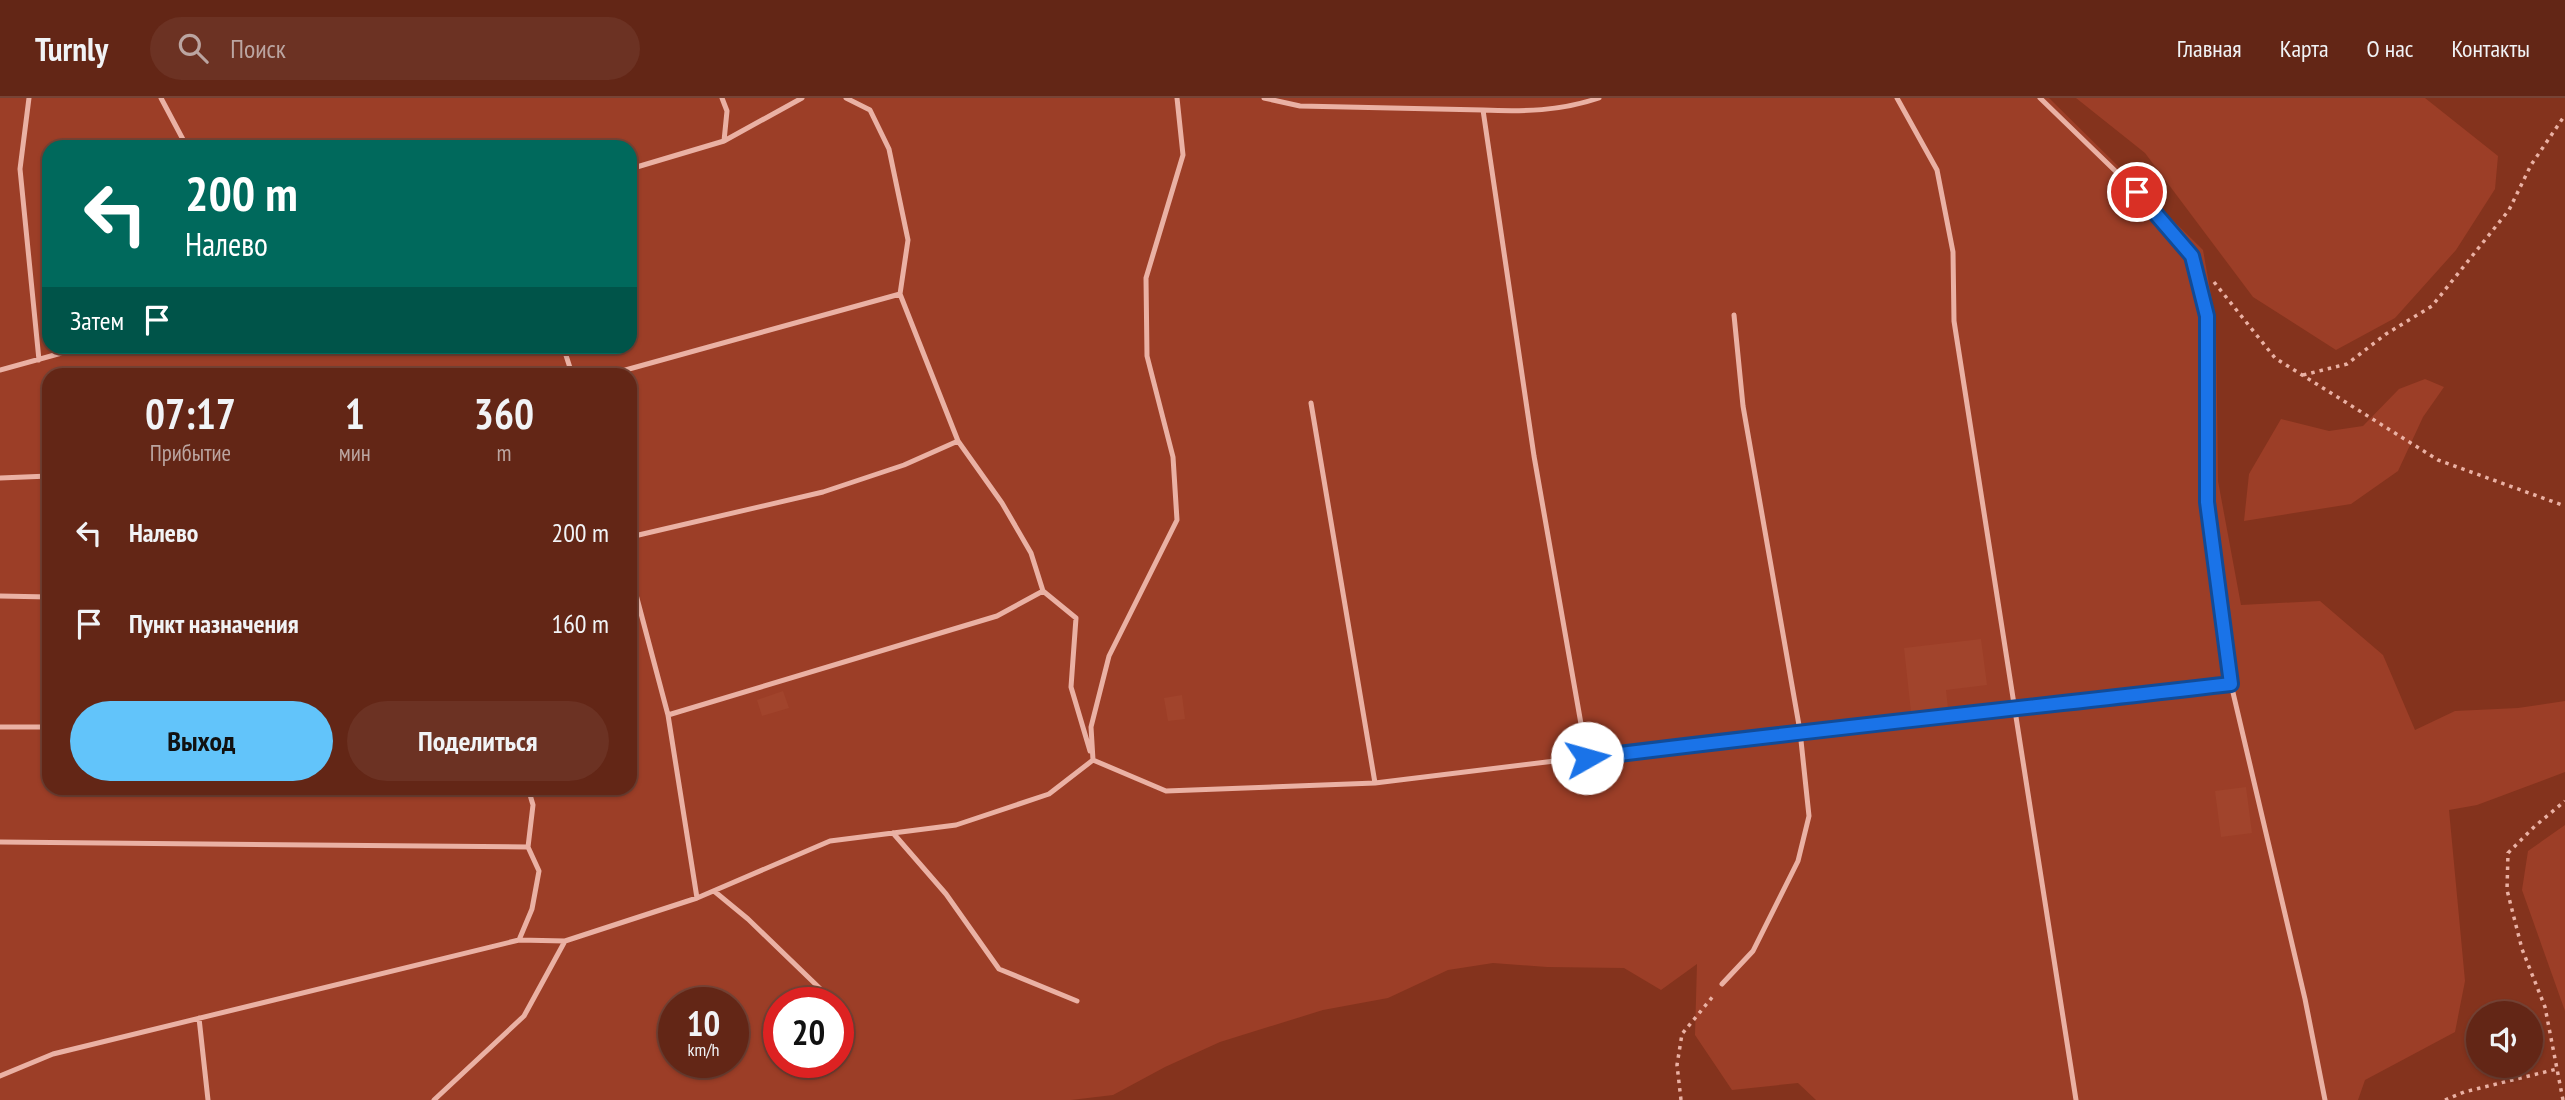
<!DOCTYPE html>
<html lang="ru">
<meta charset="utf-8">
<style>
body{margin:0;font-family:"PT Sans Narrow",sans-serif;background:#6c3223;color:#f1f3f6;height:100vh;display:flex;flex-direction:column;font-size:26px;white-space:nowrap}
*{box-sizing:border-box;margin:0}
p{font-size:23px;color:#bba5a1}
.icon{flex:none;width:38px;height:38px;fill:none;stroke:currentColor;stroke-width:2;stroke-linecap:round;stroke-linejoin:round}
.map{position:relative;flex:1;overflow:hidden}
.drawer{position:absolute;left:42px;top:270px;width:595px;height:427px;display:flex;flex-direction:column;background:#632616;border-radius:21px;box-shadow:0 2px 5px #0004,0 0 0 2px #774335}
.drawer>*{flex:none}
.banner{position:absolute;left:42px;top:42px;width:595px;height:214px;border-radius:21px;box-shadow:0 2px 5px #0004,0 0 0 2px #774335;background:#00695c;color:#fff;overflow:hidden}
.controls{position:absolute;left:2466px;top:903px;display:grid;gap:14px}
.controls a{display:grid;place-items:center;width:77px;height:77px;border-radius:50%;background:#632616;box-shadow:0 2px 5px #0004,0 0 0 2px #774335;font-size:35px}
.speed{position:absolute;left:658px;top:889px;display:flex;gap:14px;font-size:35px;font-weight:700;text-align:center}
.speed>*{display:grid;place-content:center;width:91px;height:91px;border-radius:50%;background:#632616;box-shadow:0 2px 5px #0004,0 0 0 2px #774335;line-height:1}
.speed small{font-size:18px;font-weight:400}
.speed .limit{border:10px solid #d22;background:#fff;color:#111}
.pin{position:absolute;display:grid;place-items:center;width:60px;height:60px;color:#fff;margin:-30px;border:4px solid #fff;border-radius:50%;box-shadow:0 2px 7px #0007}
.me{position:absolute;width:77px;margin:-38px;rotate:83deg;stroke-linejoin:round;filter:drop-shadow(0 0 5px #0008)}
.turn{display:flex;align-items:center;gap:24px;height:147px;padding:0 28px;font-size:32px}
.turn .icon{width:91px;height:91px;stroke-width:2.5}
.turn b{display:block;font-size:49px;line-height:60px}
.then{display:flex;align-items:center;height:66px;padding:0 28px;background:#0003;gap:14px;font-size:26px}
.eta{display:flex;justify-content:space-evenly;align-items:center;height:119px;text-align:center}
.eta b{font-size:42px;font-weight:700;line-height:49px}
.cta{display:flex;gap:14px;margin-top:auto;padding:14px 28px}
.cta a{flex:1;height:80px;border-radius:42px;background:#62c4fa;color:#111;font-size:28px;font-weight:700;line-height:80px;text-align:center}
.cta a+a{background:#6c3223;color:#f1f3f6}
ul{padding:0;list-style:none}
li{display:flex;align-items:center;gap:21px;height:91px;padding:0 28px}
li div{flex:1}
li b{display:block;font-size:26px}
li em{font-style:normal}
header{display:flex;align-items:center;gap:42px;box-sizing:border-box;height:98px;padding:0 35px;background:#632616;border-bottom:2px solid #774335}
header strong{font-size:33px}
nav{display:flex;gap:38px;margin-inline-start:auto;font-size:24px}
.search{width:490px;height:63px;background:#6c3223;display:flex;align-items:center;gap:18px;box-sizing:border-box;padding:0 24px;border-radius:38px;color:#bba5a1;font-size:26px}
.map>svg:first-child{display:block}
.green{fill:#9c3e27;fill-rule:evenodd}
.building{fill:#a1442c}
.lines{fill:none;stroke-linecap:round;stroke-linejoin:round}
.path{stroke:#eab1a4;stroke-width:3.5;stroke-dasharray:3.5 5;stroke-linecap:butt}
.service{stroke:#eab1a4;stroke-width:5}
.route-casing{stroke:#114b97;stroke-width:18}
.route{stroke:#1a73e8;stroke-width:12}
</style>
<header>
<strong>Turnly</strong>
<div class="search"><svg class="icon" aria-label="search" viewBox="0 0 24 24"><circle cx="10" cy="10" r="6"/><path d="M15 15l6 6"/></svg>Поиск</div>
<nav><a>Главная</a><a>Карта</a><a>О нас</a><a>Контакты</a></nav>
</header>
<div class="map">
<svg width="2565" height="1002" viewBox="0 0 2565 1002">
<rect width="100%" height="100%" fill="#84331d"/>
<!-- green -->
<path class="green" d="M0,0H2049L2203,152L2216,225L2218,383L2241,507L2320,503L2383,557L2415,632L2455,613L2518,610L2565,603V674L2477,707L2449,712L2465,883L2455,934L2365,982L2358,1002H1816L1798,985L1732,992L1695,937L1697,866L1661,892L1624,870L1547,869L1493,865L1448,872L1388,900L1323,912L1220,944L1165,969L1113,997L1071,1002H0ZM49,49H630V248H49ZM49,276H630V690H49ZM674,905H733V964H674ZM779,905H838V964H779Z
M2076,0H2425L2498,58L2495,91L2456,152L2395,220L2336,252L2253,199L2145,55Z
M2425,281L2444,289L2423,319L2398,373L2351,406L2244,423L2249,376L2281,321L2329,333L2363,328L2399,291Z
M2565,727V913L2522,792L2528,753Z"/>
<!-- building -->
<path class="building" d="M1981,541L1987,587L1946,592L1948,610L1911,614L1904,550Z
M783,593L789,610L762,618L757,602Z
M1182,597L1185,621L1168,623L1164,600Z
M2246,689L2252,735L2221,739L2215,693Z"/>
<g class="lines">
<!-- path -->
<path class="path" d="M2214,184L2275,260L2438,362L2565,408
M2303,277L2347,266L2386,236L2432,208L2509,112L2531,67L2565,17
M1681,1002L1677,967L1682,936L1714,897
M2445,1002L2464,994L2557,971
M2563,1002L2545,909L2522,851L2507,792L2508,755L2535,728L2565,703"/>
<!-- service -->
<path class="service" d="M29,0L20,71L39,262
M161,0L187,49
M722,0L727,13L724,43
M1264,0L1300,8L1483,12L1534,358L1587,660
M1897,0L1937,72L1953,154L1954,223L2076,1002
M2040,0L2137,94L2192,158L2207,218V404L2231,586L2305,901L2325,1002
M1483,12C1523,14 1561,13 1599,0
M630,71L724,43L802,0
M563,248L572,276
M0,272L87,248
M611,276L900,196L908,142L889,51L870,12L846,0
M1311,305L1375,685
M0,380L49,378
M630,439L823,394L904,367L958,343L900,196
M630,474L668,617L697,800
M1043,493L1076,520L1071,589L1090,653
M0,498L49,499
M668,617L997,518L1043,493L1031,455L1002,405L958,343
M0,629H49
M1093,662L1091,629L1109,558L1177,422L1173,359L1147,258L1146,180L1183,57L1177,0
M893,735L946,796L999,871L1077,903
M0,744L528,749
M714,793L748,821L835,905
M519,842L532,811L539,773L528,749L533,707L528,690
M1722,886L1753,853L1798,763L1809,718L1800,633L1743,308L1734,217
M838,908L842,912
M199,920L208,1002
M0,978L53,956L519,842L565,843L697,800L830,743L956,727L1049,696L1093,662L1166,693L1375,685L1800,633L2015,612L2231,586
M434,1002L524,918L565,843"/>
</g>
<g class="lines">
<!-- route casing -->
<g class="route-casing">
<path id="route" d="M1587,660C1801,633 2016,611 2231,586L2207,404V218L2192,158L2137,94"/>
</g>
<!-- route -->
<use href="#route" class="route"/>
</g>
</svg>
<div class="controls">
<a><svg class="icon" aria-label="sound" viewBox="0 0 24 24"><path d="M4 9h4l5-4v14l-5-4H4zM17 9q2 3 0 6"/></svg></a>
</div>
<div class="speed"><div>10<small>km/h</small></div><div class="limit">20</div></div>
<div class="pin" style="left:2137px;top:94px;background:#d93025"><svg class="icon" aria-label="arrive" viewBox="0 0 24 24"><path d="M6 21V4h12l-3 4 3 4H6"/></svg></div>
<svg class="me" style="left:1587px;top:660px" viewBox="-20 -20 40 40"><circle r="19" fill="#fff"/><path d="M0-13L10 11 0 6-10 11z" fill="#1a73e8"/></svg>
<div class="banner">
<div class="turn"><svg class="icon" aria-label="left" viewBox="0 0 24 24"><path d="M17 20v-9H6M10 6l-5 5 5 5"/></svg><div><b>200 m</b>Налево</div></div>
<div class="then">Затем<svg class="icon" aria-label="arrive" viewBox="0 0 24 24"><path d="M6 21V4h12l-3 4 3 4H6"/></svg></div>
</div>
<section class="drawer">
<div class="eta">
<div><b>07:17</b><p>Прибытие</p></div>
<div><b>1</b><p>мин</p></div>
<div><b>360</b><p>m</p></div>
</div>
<ul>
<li><svg class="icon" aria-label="left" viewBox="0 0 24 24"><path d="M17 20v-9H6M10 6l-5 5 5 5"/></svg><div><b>Налево</b></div><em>200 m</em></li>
<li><svg class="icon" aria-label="arrive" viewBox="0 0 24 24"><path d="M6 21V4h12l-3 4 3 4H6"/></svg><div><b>Пункт назначения</b></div><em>160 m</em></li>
</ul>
<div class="cta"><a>Выход</a><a>Поделиться</a></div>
</section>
</div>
